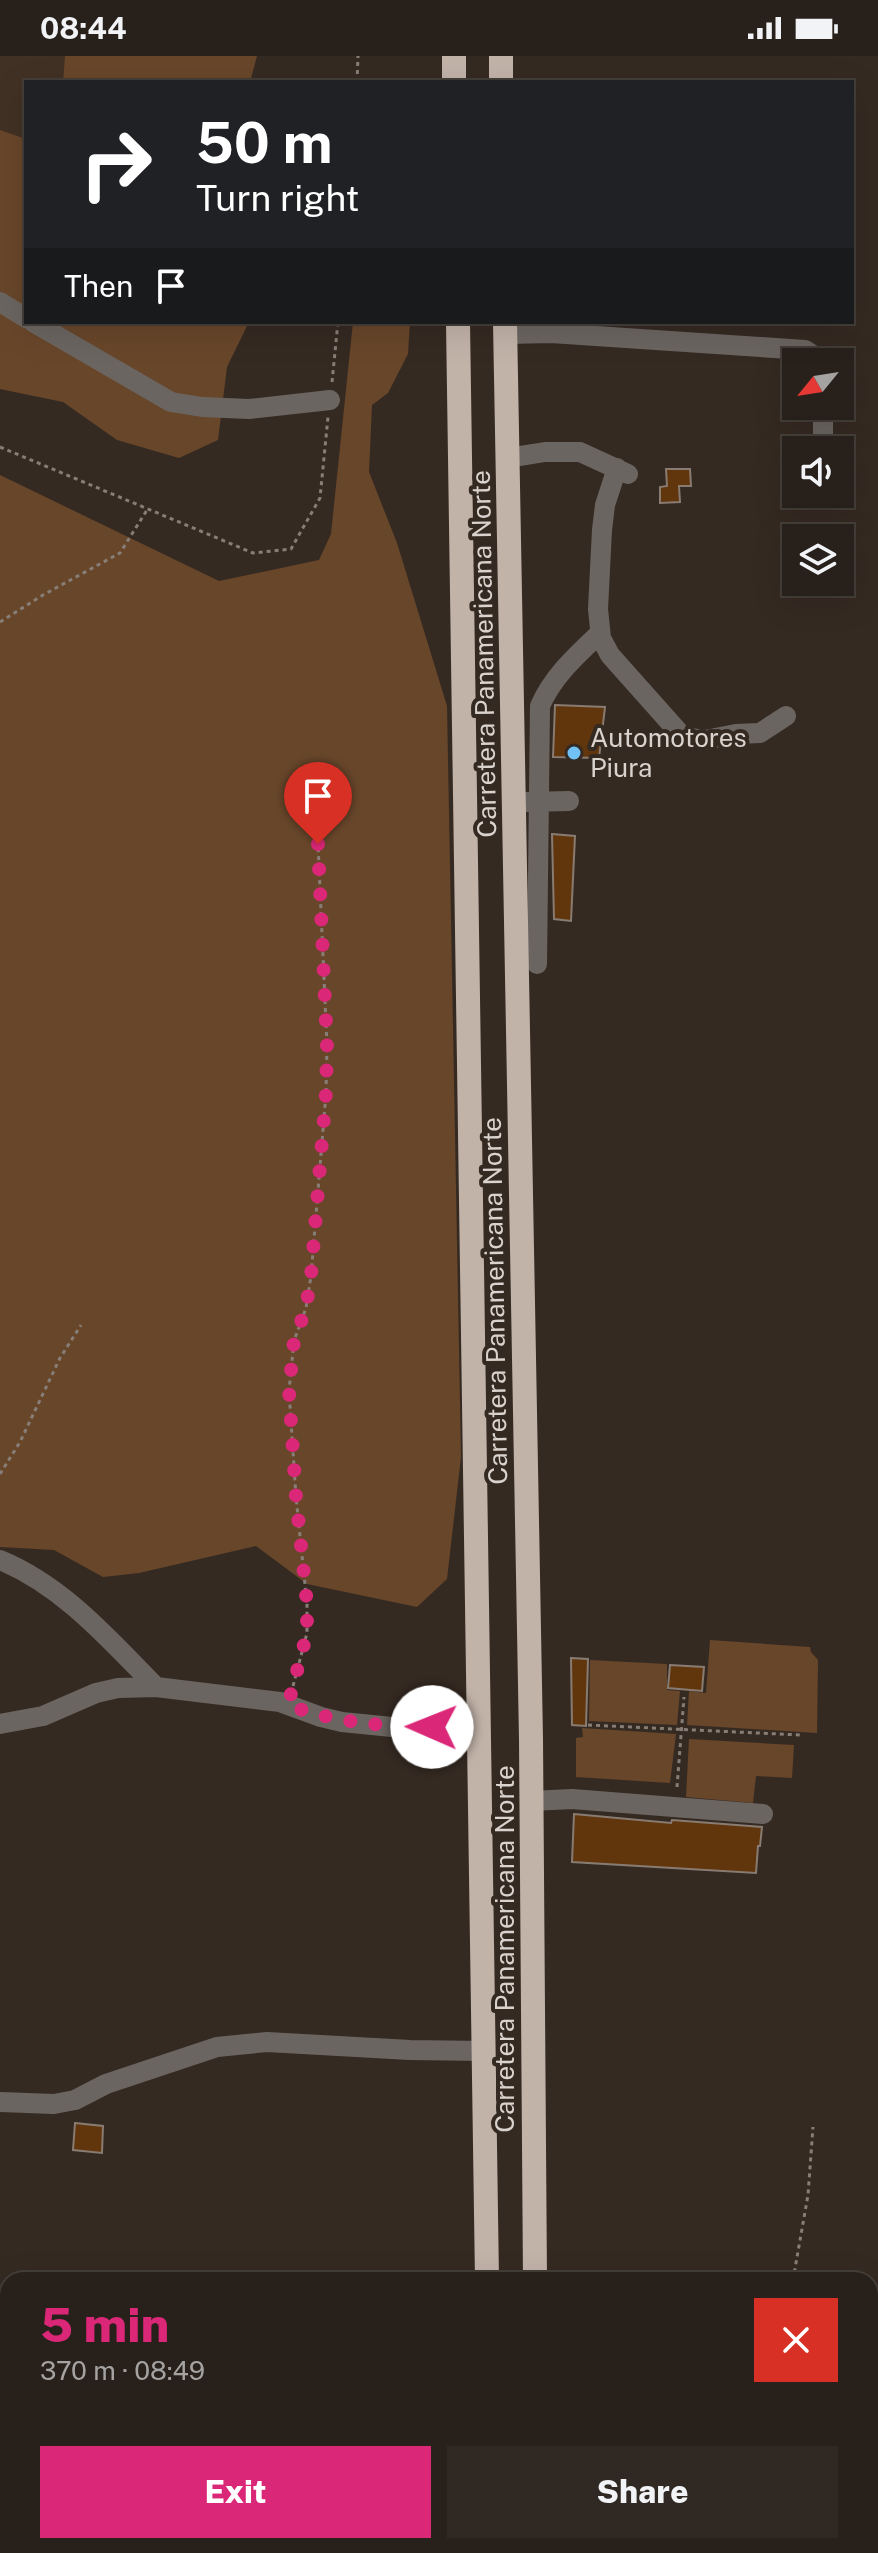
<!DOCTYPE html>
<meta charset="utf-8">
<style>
body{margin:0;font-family:"Public Sans",sans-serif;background:#302823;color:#f1f3f6;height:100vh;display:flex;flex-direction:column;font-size:30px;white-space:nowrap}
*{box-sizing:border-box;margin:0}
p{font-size:26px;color:#a5a3a2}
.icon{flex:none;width:44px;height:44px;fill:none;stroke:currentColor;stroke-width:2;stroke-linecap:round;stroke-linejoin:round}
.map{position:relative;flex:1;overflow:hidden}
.sheet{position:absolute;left:0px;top:2216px;width:878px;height:282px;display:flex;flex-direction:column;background:#28201a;border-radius:24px 24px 0 0;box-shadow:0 8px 32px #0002,0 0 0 2px #443e39}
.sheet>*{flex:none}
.banner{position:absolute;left:24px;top:24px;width:830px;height:244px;border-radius:0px;box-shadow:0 8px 32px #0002,0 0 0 2px #443e39;background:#202124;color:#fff;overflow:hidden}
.needle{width:52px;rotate:240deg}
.tools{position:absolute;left:782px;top:292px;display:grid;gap:16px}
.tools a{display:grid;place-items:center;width:72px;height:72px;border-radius:0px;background:#28201a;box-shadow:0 8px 32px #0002,0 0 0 2px #443e39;font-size:40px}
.pin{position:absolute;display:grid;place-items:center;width:68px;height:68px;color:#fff;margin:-82px -34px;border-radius:50% 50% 50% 0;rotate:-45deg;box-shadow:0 0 8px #0007}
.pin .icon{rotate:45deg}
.me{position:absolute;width:88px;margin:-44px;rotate:271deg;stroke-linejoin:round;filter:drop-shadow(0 0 6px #0008)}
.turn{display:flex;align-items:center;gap:28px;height:168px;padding:0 40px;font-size:36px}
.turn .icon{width:104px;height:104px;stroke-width:2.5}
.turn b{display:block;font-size:56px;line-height:68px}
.then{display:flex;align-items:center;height:76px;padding:0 40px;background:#0003;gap:16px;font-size:30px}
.round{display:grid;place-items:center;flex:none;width:84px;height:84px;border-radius:0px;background:#302823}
.head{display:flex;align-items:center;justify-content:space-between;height:136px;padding:0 40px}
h1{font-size:48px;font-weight:800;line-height:60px;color:#db2777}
.button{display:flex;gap:16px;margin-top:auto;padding:16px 40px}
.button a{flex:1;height:92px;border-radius:0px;background:#db2777;color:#fff;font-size:32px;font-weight:800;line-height:92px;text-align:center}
.button a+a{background:#302823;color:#f1f3f6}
.status{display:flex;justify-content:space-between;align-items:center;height:56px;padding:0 40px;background:#28201a;direction:ltr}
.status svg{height:22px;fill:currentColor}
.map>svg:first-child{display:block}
.built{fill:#413124}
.green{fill:#68462a}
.water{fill:#9e6330;stroke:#b0845f;stroke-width:2}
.building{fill:#61360c;stroke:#887b71;stroke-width:2}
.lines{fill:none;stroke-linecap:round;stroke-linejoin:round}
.path{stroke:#877e77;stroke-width:3;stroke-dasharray:4 4;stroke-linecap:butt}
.minor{stroke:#6b6561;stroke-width:20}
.highway{stroke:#c2b3a9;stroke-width:24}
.route{stroke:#db2777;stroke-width:14;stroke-dasharray:0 25.2}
.poi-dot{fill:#72c1f5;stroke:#352a22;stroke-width:3}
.labels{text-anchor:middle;stroke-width:8;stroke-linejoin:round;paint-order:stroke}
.street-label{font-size:26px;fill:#dad2cd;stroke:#352a22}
.poi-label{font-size:26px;fill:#dad2cd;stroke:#352a22;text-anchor:start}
</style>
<div class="status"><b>08:44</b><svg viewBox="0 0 49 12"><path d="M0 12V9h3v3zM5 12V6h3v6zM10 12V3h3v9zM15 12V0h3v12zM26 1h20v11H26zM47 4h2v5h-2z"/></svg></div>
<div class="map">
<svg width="878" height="2497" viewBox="0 0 878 2497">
<rect width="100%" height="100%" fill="#352a22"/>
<!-- built -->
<path class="built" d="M0,0H65L63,26H26V83L0,74Z"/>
<!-- green -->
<path class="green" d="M65,0H257L250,26H63Z
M0,74L26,83V266H249L227,311L218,384L179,402L117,384L63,346L0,333Z
M353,266H410L408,298L388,337L372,349L369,416L397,487L447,650L461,1401L447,1523L417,1551L307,1528L256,1490L139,1517L103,1521L54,1494L0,1491V419L219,525L319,504L331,478Z
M710,1584L810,1591L811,1596L818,1604L817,1677L687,1669L689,1635L706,1637Z
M590,1604L667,1608V1634L680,1635L677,1669L589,1665Z
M582,1672L676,1678L670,1727L576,1721V1682L583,1681Z
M689,1683L794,1689L792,1722L756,1720L753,1747L686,1741Z"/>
<!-- water -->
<path class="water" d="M0,2365L8,2366V2490H60L59,2497H0Z"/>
<!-- building -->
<path class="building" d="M666,413H690L691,430H679L680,446L660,447V431L667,430Z
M555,649L605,651L599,702L553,701Z
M552,778L575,780L571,865L554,863Z
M571,1602L588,1603L586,1670L572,1669Z
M670,1609L704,1611L702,1635L668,1632Z
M574,1758L671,1767L672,1764L762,1771L760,1790H758L756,1817L572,1806Z
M75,2067L103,2070L102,2097L73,2094Z"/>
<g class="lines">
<!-- path -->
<path class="path" d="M357,26L358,0
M332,326L338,266
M0,391L253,497L291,493L320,442L328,361
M0,566L43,539L120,497L147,454
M0,1418L20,1386L60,1302L81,1269
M293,1630L307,1577V1548L296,1441L289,1335L294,1285L306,1252L311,1220L326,1037L327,990L318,788
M588,1669L801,1679
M677,1731L684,1641
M793,2224L808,2139L813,2071
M751,2497L752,2490"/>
<!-- minor -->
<path class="minor" d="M0,246L26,262
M33,266L171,346L202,351L249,353L330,344
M506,278L551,277L805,294L816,301L818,306
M823,394V350
M508,402L545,396H580L628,418
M617,412L605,449L602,474L598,553L601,582L610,599L683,681L705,684L736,678L760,677L786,660
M526,746L569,745
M537,908L540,650C553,620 576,600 600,577
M0,1504C63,1530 109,1583 156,1631
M0,1668L43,1660L96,1637L118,1632L156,1631L280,1646L321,1661L342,1666L392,1671H478
M531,1745L572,1743L763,1758
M0,2046L54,2048L75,2044L106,2028L217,1991L267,1986L410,1994L483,1995
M0,2356L8,2357
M73,2497L74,2490"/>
<!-- highway -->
<path class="highway" d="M454,0V26
M501,0V26
M458,266L487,2224
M505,266L531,1683L535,2224
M491,2490V2497
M536,2490V2497"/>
</g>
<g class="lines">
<!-- route -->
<path class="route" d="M318,788L327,990L326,1037L311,1220L306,1252L294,1285L289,1335L296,1441L307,1548V1577L288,1649C337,1667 380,1670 432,1671"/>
</g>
<!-- markers -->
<circle class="poi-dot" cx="574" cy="697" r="8"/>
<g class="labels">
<!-- street labels -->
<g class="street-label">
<text transform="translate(484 598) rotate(-91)" y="9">Carretera Panamericana Norte</text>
<text transform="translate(495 1245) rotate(-91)" y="9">Carretera Panamericana Norte</text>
<text transform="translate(505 1893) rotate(-90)" y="9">Carretera Panamericana Norte</text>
</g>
<!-- poi labels -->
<g class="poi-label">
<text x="590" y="691">Automotores<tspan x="590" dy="30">Piura</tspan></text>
</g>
</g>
</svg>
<div class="tools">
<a><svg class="needle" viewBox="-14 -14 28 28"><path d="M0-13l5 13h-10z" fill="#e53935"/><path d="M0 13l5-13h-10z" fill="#a5a3a2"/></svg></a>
<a><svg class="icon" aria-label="sound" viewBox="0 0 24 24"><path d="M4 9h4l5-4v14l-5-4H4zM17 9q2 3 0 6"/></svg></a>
<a><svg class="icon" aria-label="layers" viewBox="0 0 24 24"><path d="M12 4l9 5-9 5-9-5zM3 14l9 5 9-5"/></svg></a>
</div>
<div class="pin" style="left:318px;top:788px;background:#d93025"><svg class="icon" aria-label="arrive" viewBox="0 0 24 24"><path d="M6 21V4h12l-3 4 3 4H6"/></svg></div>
<svg class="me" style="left:432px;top:1671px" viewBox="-20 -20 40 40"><circle r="19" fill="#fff"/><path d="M0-13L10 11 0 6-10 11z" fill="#db2777"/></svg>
<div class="banner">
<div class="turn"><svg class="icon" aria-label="right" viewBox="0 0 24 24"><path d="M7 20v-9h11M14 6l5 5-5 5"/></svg><div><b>50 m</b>Turn right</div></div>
<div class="then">Then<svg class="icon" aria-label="arrive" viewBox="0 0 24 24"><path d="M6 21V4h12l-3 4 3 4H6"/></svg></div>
</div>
<section class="sheet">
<div class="head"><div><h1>5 min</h1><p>370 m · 08:49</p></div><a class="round" style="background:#d93025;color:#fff"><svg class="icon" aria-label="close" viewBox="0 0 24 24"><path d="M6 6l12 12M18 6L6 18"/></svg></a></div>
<div class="button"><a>Exit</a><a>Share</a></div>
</section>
</div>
